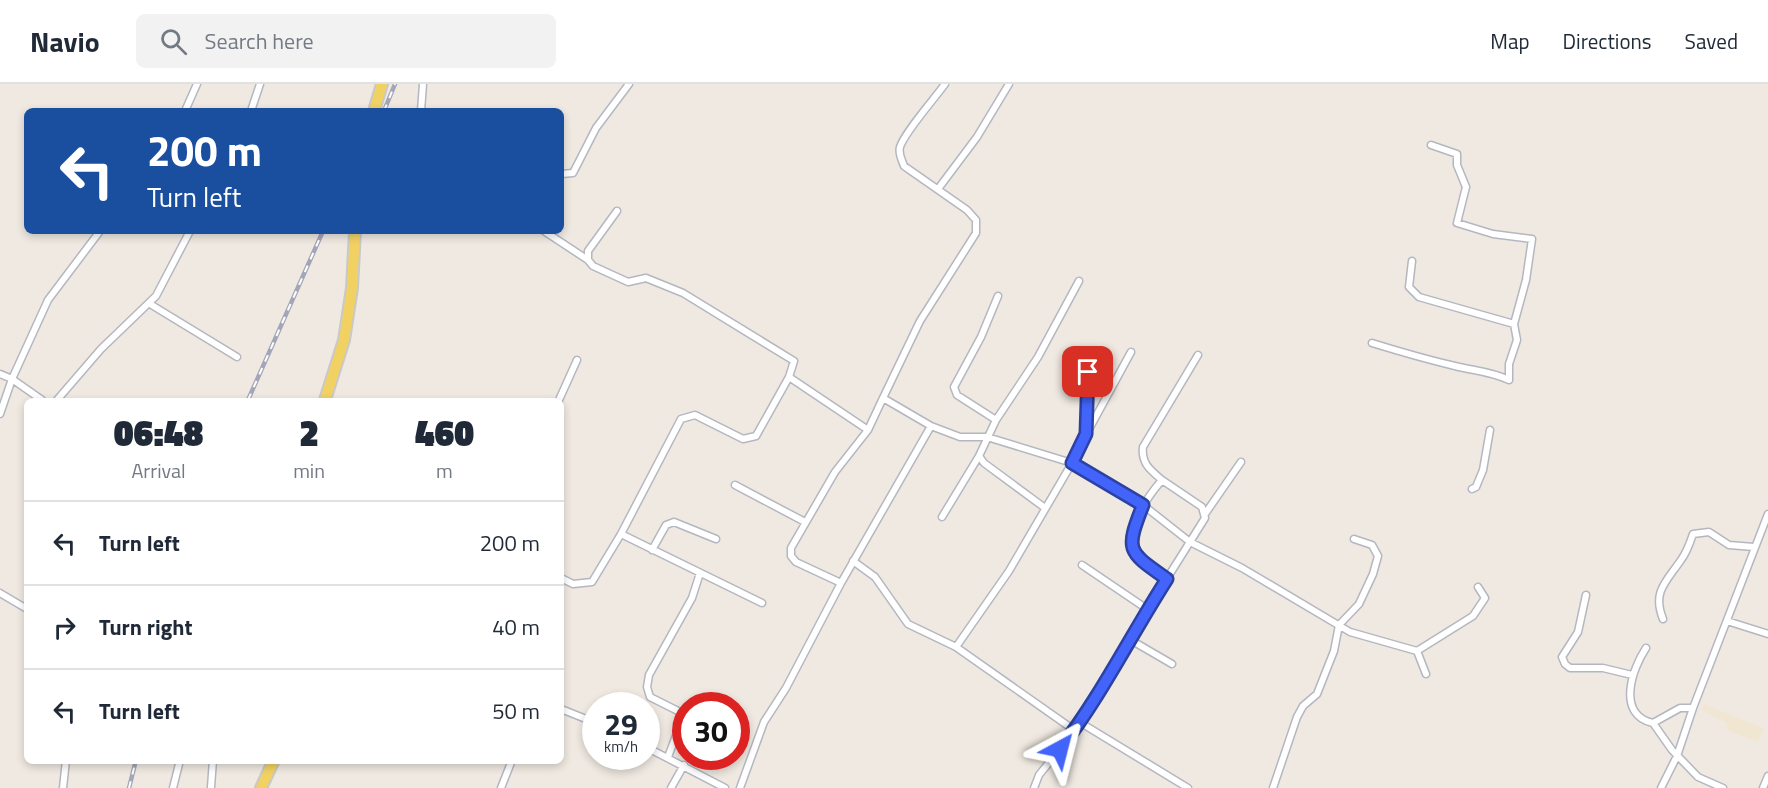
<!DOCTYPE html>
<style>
body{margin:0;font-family:"Titillium Web",sans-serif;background:#f2f2f3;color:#1f2937;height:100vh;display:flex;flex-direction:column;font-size:22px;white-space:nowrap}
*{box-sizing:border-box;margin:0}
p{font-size:20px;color:#747a83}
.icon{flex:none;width:33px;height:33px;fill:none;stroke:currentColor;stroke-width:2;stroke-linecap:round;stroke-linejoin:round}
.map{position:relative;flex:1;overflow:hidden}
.drawer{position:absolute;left:24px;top:314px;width:540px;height:366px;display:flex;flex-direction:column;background:#fff;border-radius:9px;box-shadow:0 3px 9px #0003}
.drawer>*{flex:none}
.hud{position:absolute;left:24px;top:24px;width:540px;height:126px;border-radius:9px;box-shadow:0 3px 9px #0003;background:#1a4fa0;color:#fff;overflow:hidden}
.speed{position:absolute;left:582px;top:608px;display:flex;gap:12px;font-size:30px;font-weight:700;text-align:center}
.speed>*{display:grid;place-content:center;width:78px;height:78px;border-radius:50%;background:#fff;box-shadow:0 3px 9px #0003;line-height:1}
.speed small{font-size:15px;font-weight:400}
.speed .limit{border:9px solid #d22;background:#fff;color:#111}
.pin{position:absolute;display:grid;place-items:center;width:51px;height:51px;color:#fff;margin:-26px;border-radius:12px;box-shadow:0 3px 9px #0006}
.me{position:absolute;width:66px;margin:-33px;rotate:38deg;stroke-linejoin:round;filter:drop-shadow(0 0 4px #0008)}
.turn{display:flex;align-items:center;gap:21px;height:126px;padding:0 24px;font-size:27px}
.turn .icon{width:78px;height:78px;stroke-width:2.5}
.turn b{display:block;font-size:42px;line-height:51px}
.eta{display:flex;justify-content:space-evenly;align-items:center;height:102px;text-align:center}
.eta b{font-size:36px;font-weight:800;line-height:42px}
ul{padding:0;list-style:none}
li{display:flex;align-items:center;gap:18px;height:84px;padding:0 24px;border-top:2px solid #e0e1e3}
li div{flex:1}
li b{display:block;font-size:22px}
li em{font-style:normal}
header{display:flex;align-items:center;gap:36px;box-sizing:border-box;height:84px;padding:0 30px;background:#fff;border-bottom:2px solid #e0e1e3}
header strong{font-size:28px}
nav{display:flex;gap:33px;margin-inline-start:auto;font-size:21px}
.search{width:420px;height:54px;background:#f2f2f3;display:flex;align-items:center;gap:15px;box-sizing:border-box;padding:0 21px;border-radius:9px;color:#747a83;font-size:22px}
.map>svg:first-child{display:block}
.education{fill:#f0e6d1}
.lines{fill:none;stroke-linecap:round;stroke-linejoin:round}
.street-casing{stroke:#b4b7c1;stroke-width:9}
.primary-casing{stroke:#c9c9c9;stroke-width:14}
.street{stroke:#fff;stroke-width:6}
.primary{stroke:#f2d163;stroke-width:10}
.rail-casing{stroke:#a3a6b8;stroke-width:4.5}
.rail{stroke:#fff;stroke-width:2;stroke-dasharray:7;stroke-linecap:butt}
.route-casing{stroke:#2b41a3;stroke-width:15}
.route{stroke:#4264fb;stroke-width:10}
</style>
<header>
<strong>Navio</strong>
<div class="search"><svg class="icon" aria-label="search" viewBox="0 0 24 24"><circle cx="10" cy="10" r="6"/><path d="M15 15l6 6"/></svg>Search here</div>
<nav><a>Map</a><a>Directions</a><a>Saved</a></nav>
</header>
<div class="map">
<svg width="1768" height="704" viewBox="0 0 1768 704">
<rect width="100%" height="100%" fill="#efe9e1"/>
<!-- education -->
<path class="education" d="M1704,620L1763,644L1758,658L1727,646V639L1702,626Z"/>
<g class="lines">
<!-- street casing -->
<g class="street-casing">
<path id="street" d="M185,27L197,0
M251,27L260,0
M421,27L423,0
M1431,61L1457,70V81L1466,103L1457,139L1493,150L1532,155L1526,196L1514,240L1517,256L1509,280V296
M561,90L573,89L596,44L629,0
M938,105L977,53L1009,0
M544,147L588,176
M1412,177L1409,203L1419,213L1514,240
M150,220L237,273
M1372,259C1401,268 1429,276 1459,283C1477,287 1492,288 1509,296
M0,290L12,295L48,216L100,147
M789,293L868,346L883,314L931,342L841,499
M883,314L920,237L976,149V136L967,126L904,82C902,76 898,70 900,63C904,49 935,14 945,0
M57,316L101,265L156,212L190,147
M559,316L577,276
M0,330L12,295L42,316
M996,336L957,311L954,303L981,253L998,212
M931,342L960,353H987L1072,379L1143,421L1190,458L1242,484L1350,548L1417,567L1426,590
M1088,347L1131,268
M1162,396L1202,423L1205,434L1129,555L1172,580
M735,401L805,438
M1472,405L1476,403L1483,386L1490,346
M1045,424L984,379L979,372L996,336L1038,273L1079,197
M1205,430L1241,378
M942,433L979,372
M621,450L762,519
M652,466L666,441L674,438L716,455
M853,477L875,493L908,540L956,563L1074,646
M1082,481L1147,525
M561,494L573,500L592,498L621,450L681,335L695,331L743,355L756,352L789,293L794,277L683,209L646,194L628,198L593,182L588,176V167L617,127
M1167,495C1156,487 1139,480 1133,468C1122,448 1149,411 1162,396C1150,386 1141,379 1143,363L1198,271
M0,509L27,525
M1586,511L1578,548L1562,573L1565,580L1570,584H1603L1632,591
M1663,535C1652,508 1666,498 1681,476C1687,468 1690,459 1693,450L1709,448L1729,461L1754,463
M1727,537L1768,550
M956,563L1009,487L1072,379L1086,350L1089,268
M1646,564C1632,585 1616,631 1653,639L1680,624H1693
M1417,567L1473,532L1485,514L1478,503
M561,625L596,639
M1081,639L1188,704
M1653,639L1672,666L1698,693L1723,704
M646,663L725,704
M668,673L683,633L680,628L650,613L647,603L649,591L692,514L700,489
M211,703L213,676
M63,704L66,676
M173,704L180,676
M501,704L512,676
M671,704L684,681
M740,704L764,638L786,604L841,499L796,478L791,472V464L835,388L868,346
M1034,704L1039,691L1081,639L1129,555
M1273,704L1297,633L1303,622L1317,610L1334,567L1339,541L1359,520L1373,490L1378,472L1372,461L1354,455
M1661,704L1677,672L1693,624L1768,430
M1763,704L1768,692"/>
</g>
<!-- primary casing -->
<g class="primary-casing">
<path id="primary" d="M374,27L382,0
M325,316L344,256L352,204L355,147
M261,704L274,676"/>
</g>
<!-- street -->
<use href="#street" class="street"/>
<!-- primary -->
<use href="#primary" class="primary"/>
<!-- rail casing -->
<g class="rail-casing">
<path id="rail" d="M384,27L395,0
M248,316L323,147
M129,704L136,676"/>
</g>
<!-- rail -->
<use href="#rail" class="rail"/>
</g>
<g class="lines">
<!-- route casing -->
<g class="route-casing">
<path id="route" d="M1060,665C1101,612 1131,551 1167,495C1127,467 1125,467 1143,421L1072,379L1086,350L1088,288"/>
</g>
<!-- route -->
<use href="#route" class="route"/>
</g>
</svg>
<div class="speed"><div>29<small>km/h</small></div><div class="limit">30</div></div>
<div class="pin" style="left:1088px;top:288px;background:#d93025"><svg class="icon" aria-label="arrive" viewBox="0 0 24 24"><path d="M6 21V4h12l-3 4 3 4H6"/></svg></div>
<svg class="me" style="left:1060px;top:665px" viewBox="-20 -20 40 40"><path d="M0-17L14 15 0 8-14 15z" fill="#4264fb" stroke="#fff" stroke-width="4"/></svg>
<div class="hud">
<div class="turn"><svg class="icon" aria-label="left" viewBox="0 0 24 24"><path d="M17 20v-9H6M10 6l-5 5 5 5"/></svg><div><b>200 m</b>Turn left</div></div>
</div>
<section class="drawer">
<div class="eta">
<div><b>06:48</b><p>Arrival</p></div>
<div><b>2</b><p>min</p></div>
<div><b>460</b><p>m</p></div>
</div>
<ul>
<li><svg class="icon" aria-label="left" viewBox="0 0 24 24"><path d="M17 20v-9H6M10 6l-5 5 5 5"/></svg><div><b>Turn left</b></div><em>200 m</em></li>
<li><svg class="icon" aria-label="right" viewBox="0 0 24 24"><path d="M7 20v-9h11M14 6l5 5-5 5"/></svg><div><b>Turn right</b></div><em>40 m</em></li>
<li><svg class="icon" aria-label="left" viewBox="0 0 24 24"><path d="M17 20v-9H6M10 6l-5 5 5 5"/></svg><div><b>Turn left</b></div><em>50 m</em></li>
</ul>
</section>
</div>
